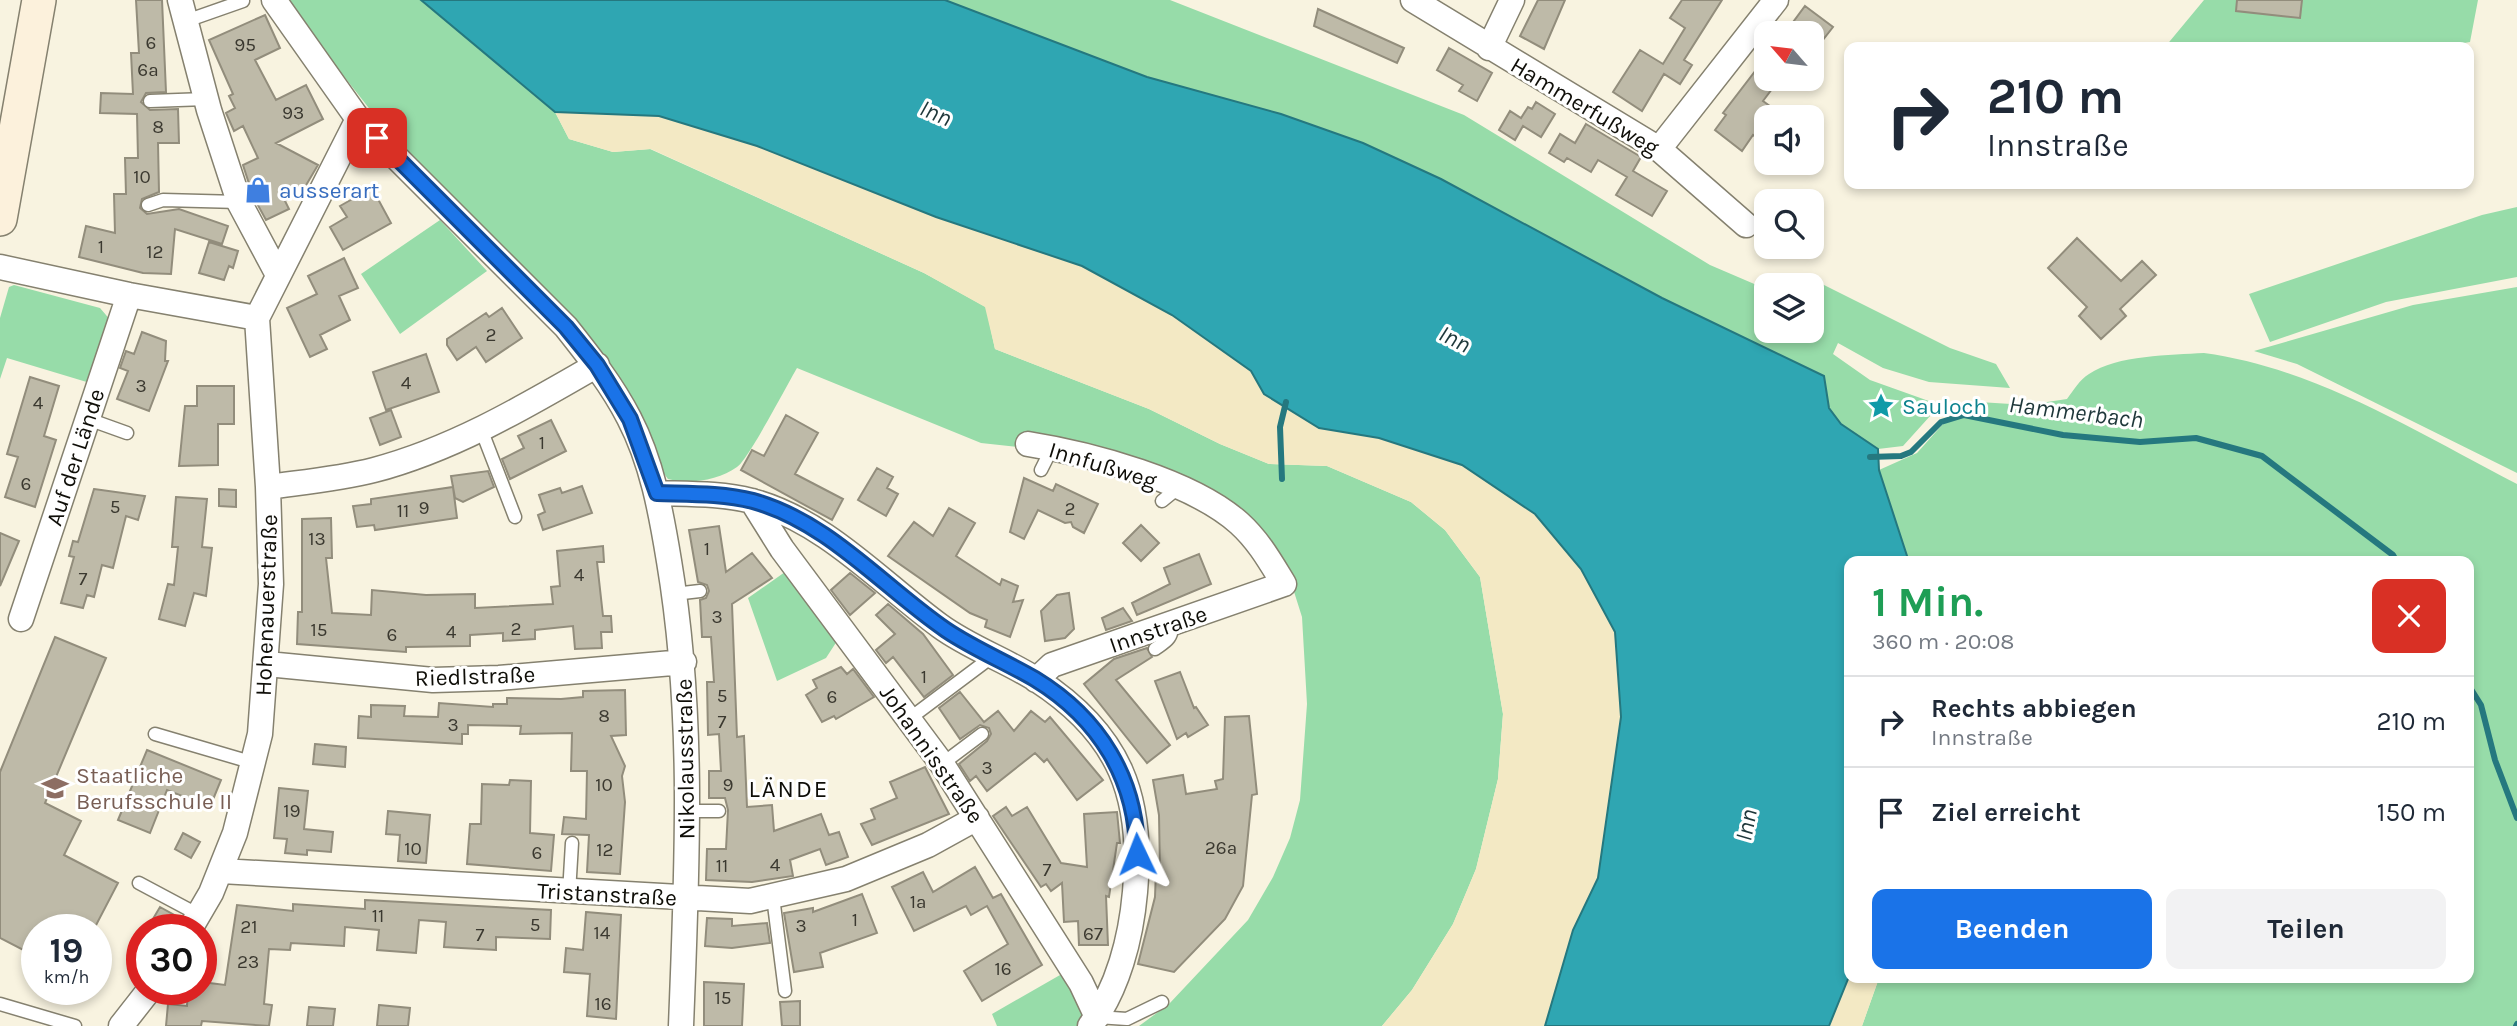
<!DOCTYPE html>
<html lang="de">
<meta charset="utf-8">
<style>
body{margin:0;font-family:Karla,sans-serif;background:#f2f2f3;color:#1f2937;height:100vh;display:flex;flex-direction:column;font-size:26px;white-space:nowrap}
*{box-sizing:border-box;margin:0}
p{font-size:23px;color:#747a83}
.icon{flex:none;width:38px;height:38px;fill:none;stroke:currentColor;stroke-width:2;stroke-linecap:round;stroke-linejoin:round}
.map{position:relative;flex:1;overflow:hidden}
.panel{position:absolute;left:1844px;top:556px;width:630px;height:427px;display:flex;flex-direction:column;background:#fff;border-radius:14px;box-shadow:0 4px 10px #0003}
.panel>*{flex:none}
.top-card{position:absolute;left:1844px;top:42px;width:630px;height:147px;border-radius:14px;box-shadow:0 4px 10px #0003;background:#fff;color:#1f2937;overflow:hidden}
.needle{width:46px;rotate:298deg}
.fabs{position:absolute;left:1754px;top:21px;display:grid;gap:14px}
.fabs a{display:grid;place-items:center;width:70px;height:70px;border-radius:14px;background:#fff;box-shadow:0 4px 10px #0003;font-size:35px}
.speed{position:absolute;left:21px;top:914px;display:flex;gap:14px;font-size:35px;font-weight:700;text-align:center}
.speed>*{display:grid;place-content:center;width:91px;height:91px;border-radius:50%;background:#fff;box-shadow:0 4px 10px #0003;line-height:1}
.speed small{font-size:18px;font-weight:400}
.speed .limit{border:10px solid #d22;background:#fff;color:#111}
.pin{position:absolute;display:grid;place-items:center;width:60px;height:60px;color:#fff;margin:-30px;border-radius:14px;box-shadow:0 4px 10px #0006}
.me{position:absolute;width:77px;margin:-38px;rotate:358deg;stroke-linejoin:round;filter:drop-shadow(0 0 5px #0008)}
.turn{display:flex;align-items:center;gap:24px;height:147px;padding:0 28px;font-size:32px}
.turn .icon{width:91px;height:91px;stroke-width:2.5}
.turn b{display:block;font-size:49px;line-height:60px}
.round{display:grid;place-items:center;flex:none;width:74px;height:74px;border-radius:14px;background:#f2f2f3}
.summary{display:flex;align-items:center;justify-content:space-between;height:119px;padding:0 28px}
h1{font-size:42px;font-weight:700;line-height:52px;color:#1e9e55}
.primary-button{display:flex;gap:14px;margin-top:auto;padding:14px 28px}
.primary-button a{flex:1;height:80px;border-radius:14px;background:#1a73e8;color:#fff;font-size:28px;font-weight:700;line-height:80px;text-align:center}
.primary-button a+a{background:#f2f2f3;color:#1f2937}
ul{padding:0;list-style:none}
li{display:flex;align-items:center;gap:21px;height:91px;padding:0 28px;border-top:2px solid #e0e1e3}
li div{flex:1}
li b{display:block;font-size:26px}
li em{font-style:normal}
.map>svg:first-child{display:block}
.green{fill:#97dca9}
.sand{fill:#f3e9c4}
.water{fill:#2fa6b2;stroke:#25787f;stroke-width:2}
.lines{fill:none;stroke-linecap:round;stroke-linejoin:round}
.stream{stroke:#25787f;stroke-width:6}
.building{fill:#bebaa8;stroke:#928d7c;stroke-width:2}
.lane-casing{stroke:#85816f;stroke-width:15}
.street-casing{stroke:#85816f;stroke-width:27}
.secondary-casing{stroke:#85816f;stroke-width:36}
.lane{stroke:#fff;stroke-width:12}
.street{stroke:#fff;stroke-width:24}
.secondary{stroke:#fcf1dc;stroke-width:33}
.route-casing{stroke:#114b97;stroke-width:18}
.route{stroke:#1a73e8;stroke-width:12}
.labels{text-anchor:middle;stroke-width:6;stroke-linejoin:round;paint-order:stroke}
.number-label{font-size:19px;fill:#3b3930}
.street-label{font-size:23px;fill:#0f0e08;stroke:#fff}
.shop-label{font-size:23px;fill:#366cbe;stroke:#fff;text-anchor:start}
.culture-label{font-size:23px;fill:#0d838f;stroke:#fff;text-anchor:start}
.education-label{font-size:23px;fill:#785e54;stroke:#fff;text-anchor:start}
.water-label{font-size:24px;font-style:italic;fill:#1e373a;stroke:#fff}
.neighbourhood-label{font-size:24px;letter-spacing:2px;fill:#0f0e08;stroke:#fff}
</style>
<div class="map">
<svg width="2517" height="1026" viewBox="0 0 2517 1026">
<rect width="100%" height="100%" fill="#f8f3e0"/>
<!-- green -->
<path class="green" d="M290,0H421L555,112L569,139L613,152L650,149L924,273L986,307L995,349L1149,409L1220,444L1269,464L1327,466L1411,502L1445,530L1480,577L1503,714L1498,779L1476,869L1453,924L1412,990L1382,1026H1139L1169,1004L1248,920L1273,877L1290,838L1300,800L1307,704L1302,617L1290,579L1252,527L1113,457L981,443L797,368C787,385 748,460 737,467C719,480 689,485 668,479L475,220L376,117L308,31Z
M945,0H1170L1464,115L1710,265L1766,289V331H1811V285H1800L1804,275L1950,348L1996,364L2010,388L1929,382L1883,368L1838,343L1833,354L1870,380L1940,405L1903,446L1878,449L1841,424L1828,408L1824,376L1662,298L1441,179L1363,143L1281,114L1147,77Z
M2204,0H2478L2470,42L2439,47H2165Z
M2517,207V277L2386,302L2270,342L2249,294L2482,215Z
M440,220L487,271L400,334L361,274Z
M14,285L100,308L112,322L90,383L7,358L0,379V318L9,287Z
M2517,287V473L2297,364L2254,351L2413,305Z
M2204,353C2316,368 2418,433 2517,484V1026H1862L1879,978H2469V562H1909L1879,470L1917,453L1952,414L1979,402L2027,405L2067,399C2073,391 2080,379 2089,374C2117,355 2171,355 2204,353Z
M785,572L839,638L826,658L777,681L748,598Z
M1067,971L1083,1013L1078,1026H997L992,1014Z"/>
<!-- sand -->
<path class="sand" d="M555,112L659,116L757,146L936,217L1082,266L1172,315L1251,371L1264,394L1319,428L1379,438L1462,465L1534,514L1581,569L1615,632L1621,717L1598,878L1573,930L1545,1026H1382L1412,990L1453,924L1476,869L1498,779L1503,714L1480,577L1445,530L1411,502L1327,466L1269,464L1220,444L1149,409L995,349L985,307L924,273L651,149L613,152L569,139Z
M1850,974V978H1879L1862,1026H1829Z"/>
<!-- water -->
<path class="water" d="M421,0H945L1147,77L1281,114L1363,143L1441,179L1662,298L1824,376L1829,408L1841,424L1878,449L1879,470L1909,562H1850V974L1829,1026H1545L1573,930L1598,878L1621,717L1615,632L1581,569L1535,514L1462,465L1379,438L1319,428L1264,394L1251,371L1172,315L1082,266L936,217L757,146L659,116L555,112Z"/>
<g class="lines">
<!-- stream -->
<path class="stream" d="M1870,457L1901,456L1911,452L1941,422L1964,415L2063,435L2140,442L2196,438L2262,456L2393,555L2397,562
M1282,479L1280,427L1286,402
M2469,686L2481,705L2495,760L2517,818
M2516,1026L2517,1024"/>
</g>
<!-- building -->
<path class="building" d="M136,0H162L166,92L146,93L141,102L150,110L178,109L179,143H158L159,192L142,199L140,208L147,214L179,209L228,226L222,244L175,229L171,274L143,273L79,257L86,226L115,233L114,194H126L125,158H138L137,114L100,113L101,93L133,94L131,53H139Z
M1538,0H1565L1544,49L1520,36Z
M1682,0H1722L1684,60L1692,65L1680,84L1664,74L1642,111L1613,92L1640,50L1663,64L1685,28L1670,18Z
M2237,0H2302L2300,18L2236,11Z
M1805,6L1833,27L1811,55V33H1785Z
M1318,9L1404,48L1397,63L1314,26Z
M265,15L280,48L255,60L276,100L306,85L323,119L276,143L318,165L302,192L285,201L289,209L266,220L253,196L243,165L258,158L243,126L234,131L226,113L235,108L229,96L233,94L209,40Z
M1449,48L1492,73L1477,101L1459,91L1463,85L1437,70Z
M1766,57V79L1775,85L1763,101L1774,109L1766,117V126L1757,138L1753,135L1742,151L1715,130L1726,115L1723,113Z
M1536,102L1555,114L1541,137L1523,126L1515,140L1499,130L1510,111L1521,118L1528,107L1532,109Z
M1586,124L1641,157L1633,171L1667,191L1652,216L1616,195L1627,177L1598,160L1591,172L1567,158L1564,162L1549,153L1560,134L1575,143Z
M372,188L391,223L343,250L330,227L347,217L340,206Z
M2077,238L2121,281L2142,261L2156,275L2120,309L2126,316L2101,339L2079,316L2087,307L2048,268Z
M209,242L238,251L233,268L229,266L224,280L199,273Z
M344,258L358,288L339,296L350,320L320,335L327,349L310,357L287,308L317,294L308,276Z
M502,308L522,338L486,362L476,347L457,360L447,345V339L486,313L489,317Z
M142,332L166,341L165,361H168L149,411L117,399L128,371L120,368L126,351L134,354Z
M426,354L439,392L386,410L373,372Z
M30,377L59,386L44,436L56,440L35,507L5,497L18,457L7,454Z
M197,386H234V424H218V465L179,466L185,406H197Z
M391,410L401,437L380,445L370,418Z
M786,415L818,433L795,474L843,499L832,520L741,470L752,450L764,456Z
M551,420L566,451L510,479L502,459L524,448L518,436Z
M877,468L893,477L887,488L898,494L886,516L858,500Z
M488,471L494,487L463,502L455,498L451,476Z
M1024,478L1053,491L1056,484L1098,504L1084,533L1073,527L1071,522L1065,523L1038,510L1024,539L1010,532Z
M582,486L592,513L543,530L538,515L545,512L539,495L560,488L562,493Z
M453,487L457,518L375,530L374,525L357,527L353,506L371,504V499Z
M94,489L145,496L138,520L126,516L113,568L102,565L94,597L87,595L83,608L61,603L74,557L69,556L73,541L78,542Z
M219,489L236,490V507L219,506Z
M176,497L207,499L202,547L212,548L206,596L194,593L185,626L159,619L168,584L174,585L178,547H172Z
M949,508L975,523L956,556L1000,585L1002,579L1018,586L1013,602L1023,600L1010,637L985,627L987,620L970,613L888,556L914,522L933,536Z
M331,518L332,558H326L332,613L371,615L372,590L426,595L475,594V608L553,604L551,587L560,586L557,551L603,546L604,562H597L603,616H611L612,632H601L602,648L575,649L573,626L535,630V639L503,641V633L470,635V646L406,647V652L297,644L298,612H302V519Z
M1141,525L1159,543L1141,561L1123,543Z
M719,526L726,572L752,553L772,578L732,604L737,737L744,736L747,807L772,805L774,831L821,814L829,835L839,832L848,857L826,865L820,849L790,860L793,876L752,882L706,880L707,849H726L728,810L725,798H709V771H721L719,734L708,735L707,682H714L711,637H702L700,600L706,598L709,591L707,585L698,582L689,530Z
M0,533L19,541L0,586Z
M1199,554L1211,584L1137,615L1132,603L1170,584L1164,568Z
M850,573L875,593L850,615L831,590Z
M1069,593L1074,629L1065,638L1045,641L1041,611L1057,595Z
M888,604L923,634L953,675L924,697L893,657L886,663L876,650L895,634L876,615Z
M1123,608L1132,621L1106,630L1102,618Z
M55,637L106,658L45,803L81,821L64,855L118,883L94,929H37V957L0,938V772Z
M1147,648L1152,657L1116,680L1170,745L1147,763L1084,684L1114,659Z
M841,667L847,674L853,669L874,697L836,719L834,716L822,722L806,695L817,688L813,680Z
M1180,672L1194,708L1196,707L1208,725L1188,737L1186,733L1177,739L1155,681Z
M625,690L626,735L611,736L625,766L622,776L625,802L620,874L587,872L589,835L562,834L564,817L586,819L587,771H571L572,733L520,734L521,726L468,725V734H462V744L358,738L359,716L371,717V705L405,706L404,716L438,717L439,703L493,707V704H507V698L561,699L583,697V691Z
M960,692L984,722L998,711L1014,731L1031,711L1045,722L1050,717L1103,780L1077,800L1047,759L1044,762L1035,753L987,791L976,776L970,781L959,764L987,741L991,734L989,728L980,725L960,739L939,708Z
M1249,716L1257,794L1252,795L1243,886L1225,919L1174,972L1138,964L1155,897L1156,870L1160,871L1159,815L1153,780L1183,775L1186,794L1217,789L1215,781L1223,779L1225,717Z
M315,744L346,747L345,767L313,764Z
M147,750L221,780L210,807L167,790L150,833L118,820Z
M925,767L949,814L872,845L861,824L875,819L871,809L897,798L890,782Z
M510,780L531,781L530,833L554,835L551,871L467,864L470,824H481L482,784L509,785Z
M279,788L308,791L304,829L333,832L331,852L307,850V855L285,853L287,839L274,838Z
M1006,807L1012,816L1027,807L1061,863L1087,867L1084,814L1117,812L1120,843H1117L1109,897L1106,896L1108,945H1079L1078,921L1064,922L1062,883L1051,891L1046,884L1041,887L993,816Z
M388,811L430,815L426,863L398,861L400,835L386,834Z
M183,833L200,842L191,858L175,849Z
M975,867L993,898L1001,894L1042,965L982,1001L964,971L1008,944L987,906L971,915L966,906L914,931L892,887L923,872L933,892Z
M862,894L877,933L820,953L823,967L794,972L784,913L813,908V912Z
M365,900L551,910L550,939L496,937V950L444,947L446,922L419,920L416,953L377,950L379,930L345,927L344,946L291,943L290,950L269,949L264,1004L272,1005L269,1026L202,1021L201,1026H166L168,1004L187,1006L188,989H201V982L225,985L237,905L293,911V904L365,909Z
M160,907L176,916L169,929H147Z
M586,912L621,915L616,1019L587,1016L590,974L564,972L566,948L583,950Z
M707,918L732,919V926L767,923L770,943L732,948L705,946Z
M704,982L744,984L742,1026H704Z
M800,1001V1026H782L780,1002Z
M379,1005L410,1008L408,1026H377Z
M309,1007L335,1009L333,1026H307Z"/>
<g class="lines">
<!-- lane casing -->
<g class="lane-casing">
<path id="lane" d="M186,21L243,1
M150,101L206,99
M148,205L163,200L239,202
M88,419L127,433
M481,429L515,517
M1041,470L1052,448
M1162,501L1178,488
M674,594L700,591
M1155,649C1165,642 1174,638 1171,624
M909,719L993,656
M155,734L254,763
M942,764L982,734
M688,811H719
M139,883L199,915
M569,893L572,843
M773,897L785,991
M0,1004L75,1026
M1097,1017L1127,1019L1162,1002"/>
</g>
<!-- street casing -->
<g class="street-casing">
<path id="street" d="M180,0L209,110L239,202L277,273
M274,0L358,119L566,327C589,356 612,385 629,418C652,462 661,512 669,561C695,716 687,869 681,1026
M1413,0L1659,149L1746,225
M1489,48L1512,0
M1659,149L1776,0
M0,267L129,295L257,318
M1028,444C1091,454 1192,481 1239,523C1259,541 1271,563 1284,584L1052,665L1036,680
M268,487C304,482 339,479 374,470C454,449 526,406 597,365
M657,493C689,494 721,493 752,501C826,521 881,583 940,626C970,648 1006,660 1037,680C1120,734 1144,797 1135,892C1131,938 1118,989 1090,1026
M752,501L782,549L942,764L1081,983L1097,1017
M21,619L129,295
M267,664L433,680L499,678L684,662
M221,871L750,901L846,879L928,845L977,818
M190,929L211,893L235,833L260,734L271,584L268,487L257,318L358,119
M121,1026L150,989"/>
</g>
<!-- secondary casing -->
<g class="secondary-casing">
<path id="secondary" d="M0,219L39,0"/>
</g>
<!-- lane -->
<use href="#lane" class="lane"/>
<!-- street -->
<use href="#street" class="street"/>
<!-- secondary -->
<use href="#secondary" class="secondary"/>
</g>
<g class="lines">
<!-- route casing -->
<g class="route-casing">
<path id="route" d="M377,138L566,327L597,365L630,419L657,493C689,494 722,493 753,501C829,522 883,587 946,630C974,649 1006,662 1035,679C1099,718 1137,779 1137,854"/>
</g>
<!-- route -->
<use href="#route" class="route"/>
</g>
<!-- icons -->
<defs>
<g id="shop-bare" transform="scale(2.1)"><path d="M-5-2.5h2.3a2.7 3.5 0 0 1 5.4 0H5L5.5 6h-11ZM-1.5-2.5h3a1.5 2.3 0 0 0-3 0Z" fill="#3f7fe0" stroke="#fff" stroke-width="2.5" paint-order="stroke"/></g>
<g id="sight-bare" transform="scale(2.1)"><path d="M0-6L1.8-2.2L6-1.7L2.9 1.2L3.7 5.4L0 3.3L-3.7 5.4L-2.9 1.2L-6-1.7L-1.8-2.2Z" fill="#0f9aa8" stroke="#fff" stroke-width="2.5" paint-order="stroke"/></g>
<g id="school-bare" transform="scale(2.1)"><path d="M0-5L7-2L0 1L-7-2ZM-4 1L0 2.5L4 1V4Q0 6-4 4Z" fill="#8d6e63" stroke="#fff" stroke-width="2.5" paint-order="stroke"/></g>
</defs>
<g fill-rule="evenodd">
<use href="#shop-bare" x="258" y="190"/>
<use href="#sight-bare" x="1881" y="406"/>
<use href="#school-bare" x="55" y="788"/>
</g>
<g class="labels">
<!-- number labels -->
<g class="number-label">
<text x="151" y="49">6</text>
<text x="245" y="51">95</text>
<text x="148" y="76">6a</text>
<text x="293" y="119">93</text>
<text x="158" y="133">8</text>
<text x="142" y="183">10</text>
<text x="101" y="253">1</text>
<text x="155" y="258">12</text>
<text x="491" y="341">2</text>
<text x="406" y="389">4</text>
<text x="141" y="392">3</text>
<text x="38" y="409">4</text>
<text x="542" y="449">1</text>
<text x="26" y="490">6</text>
<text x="115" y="513">5</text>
<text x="424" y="514">9</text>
<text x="1070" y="515">2</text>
<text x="403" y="517">11</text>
<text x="317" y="545">13</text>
<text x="707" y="555">1</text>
<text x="579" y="581">4</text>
<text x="83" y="585">7</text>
<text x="717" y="623">3</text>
<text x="516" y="635">2</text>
<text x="319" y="636">15</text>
<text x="451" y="638">4</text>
<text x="392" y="641">6</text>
<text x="924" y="683">1</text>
<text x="722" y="702">5</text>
<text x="832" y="703">6</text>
<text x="604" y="722">8</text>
<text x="722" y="728">7</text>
<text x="453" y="731">3</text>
<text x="987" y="774">3</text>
<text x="604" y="791">10</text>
<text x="728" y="791">9</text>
<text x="292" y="817">19</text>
<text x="1221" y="854">26a</text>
<text x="413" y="855">10</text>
<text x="605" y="856">12</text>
<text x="537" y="859">6</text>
<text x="775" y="871">4</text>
<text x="722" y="872">11</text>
<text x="1047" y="876">7</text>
<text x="918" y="908">1a</text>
<text x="378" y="922">11</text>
<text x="855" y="926">1</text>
<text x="535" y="931">5</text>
<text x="801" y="932">3</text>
<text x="249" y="933">21</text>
<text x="602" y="939">14</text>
<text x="1093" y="940">67</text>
<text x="480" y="941">7</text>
<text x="248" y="968">23</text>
<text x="1003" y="975">16</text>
<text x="723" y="1004">15</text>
<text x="603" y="1010">16</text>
</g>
<!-- street labels -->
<g class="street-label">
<text transform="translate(1585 106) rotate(31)" y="8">Hammerfußweg</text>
<text transform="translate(75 457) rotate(-72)" y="8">Auf der Lände</text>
<text transform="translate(1103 465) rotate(17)" y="8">Innfußweg</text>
<text transform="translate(266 605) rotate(-88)" y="8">Hohenauerstraße</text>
<text transform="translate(1158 629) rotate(-19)" y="8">Innstraße</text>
<text transform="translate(475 676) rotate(-2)" y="8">Riedlstraße</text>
<text transform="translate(932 754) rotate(55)" y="8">Johannisstraße</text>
<text transform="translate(685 759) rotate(-91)" y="8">Nikolausstraße</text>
<text transform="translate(607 894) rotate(3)" y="8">Tristanstraße</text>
</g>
<!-- shop labels -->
<g class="shop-label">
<text x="279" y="198">ausserart</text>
</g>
<!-- culture labels -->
<g class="culture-label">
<text x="1902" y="414">Sauloch</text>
</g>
<!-- education labels -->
<g class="education-label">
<text x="76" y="783">Staatliche<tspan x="76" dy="26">Berufsschule II</tspan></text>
</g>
<!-- water labels -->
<g class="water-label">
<text transform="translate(936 113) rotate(24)" y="8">Inn</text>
<text transform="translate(1455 339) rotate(27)" y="8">Inn</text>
<text transform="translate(2076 412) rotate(7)" y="8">Hammerbach</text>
<text transform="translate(1746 825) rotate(-79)" y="8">Inn</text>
</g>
<!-- neighbourhood labels -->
<g class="neighbourhood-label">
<text x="789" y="797">LÄNDE</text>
</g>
</g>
</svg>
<div class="fabs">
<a><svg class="needle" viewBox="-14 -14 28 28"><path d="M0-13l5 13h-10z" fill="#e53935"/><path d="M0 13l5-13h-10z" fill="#747a83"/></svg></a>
<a><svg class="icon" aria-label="sound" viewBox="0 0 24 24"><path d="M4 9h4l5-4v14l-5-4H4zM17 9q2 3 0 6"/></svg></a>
<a><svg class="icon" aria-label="search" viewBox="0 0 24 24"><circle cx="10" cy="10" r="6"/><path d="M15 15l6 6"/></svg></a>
<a><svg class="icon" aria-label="layers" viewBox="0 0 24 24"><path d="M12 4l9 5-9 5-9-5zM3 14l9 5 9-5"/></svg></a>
</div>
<div class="speed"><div>19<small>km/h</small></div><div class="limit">30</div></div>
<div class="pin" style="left:377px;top:138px;background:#d93025"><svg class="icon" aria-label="arrive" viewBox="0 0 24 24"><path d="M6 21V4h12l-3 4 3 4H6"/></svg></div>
<svg class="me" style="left:1137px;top:854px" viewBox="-20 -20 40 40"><path d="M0-17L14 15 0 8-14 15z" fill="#1a73e8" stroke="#fff" stroke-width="4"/></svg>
<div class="top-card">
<div class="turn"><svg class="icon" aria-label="right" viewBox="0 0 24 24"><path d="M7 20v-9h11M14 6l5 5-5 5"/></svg><div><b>210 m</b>Innstraße</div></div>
</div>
<section class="panel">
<div class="summary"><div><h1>1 Min.</h1><p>360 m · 20:08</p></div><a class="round" style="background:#d93025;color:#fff"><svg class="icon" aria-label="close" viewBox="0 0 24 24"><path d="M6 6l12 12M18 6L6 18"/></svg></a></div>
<ul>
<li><svg class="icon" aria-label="right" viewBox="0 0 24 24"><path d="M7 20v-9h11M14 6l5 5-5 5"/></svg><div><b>Rechts abbiegen</b><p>Innstraße</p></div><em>210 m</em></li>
<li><svg class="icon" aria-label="arrive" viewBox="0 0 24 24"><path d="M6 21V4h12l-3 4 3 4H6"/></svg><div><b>Ziel erreicht</b></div><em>150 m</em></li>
</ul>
<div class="primary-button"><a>Beenden</a><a>Teilen</a></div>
</section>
</div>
